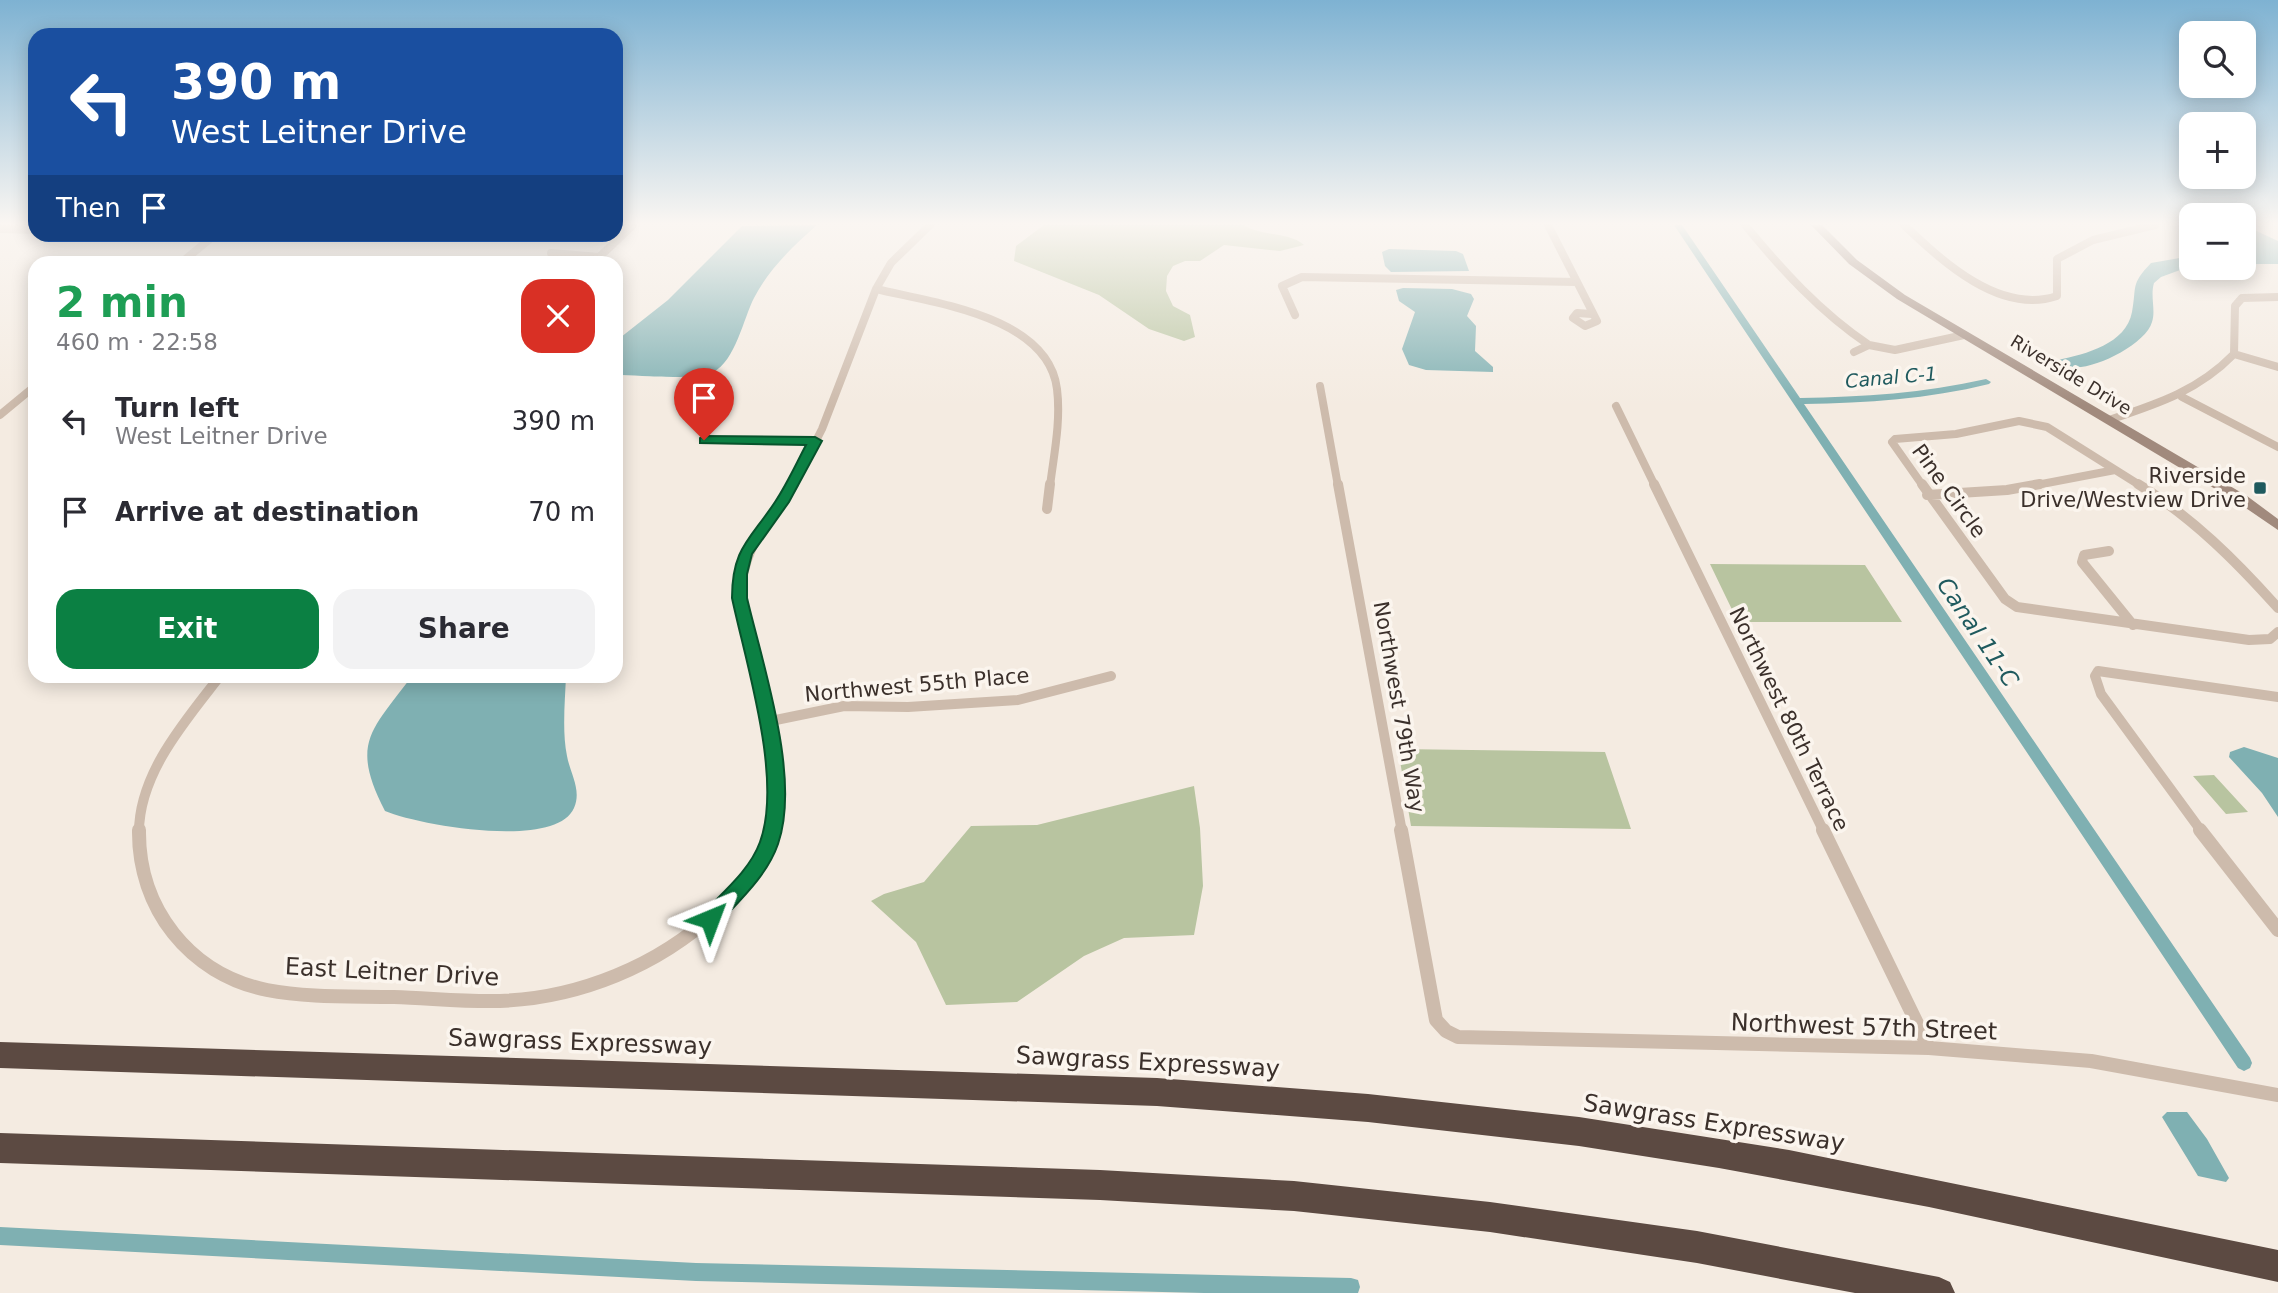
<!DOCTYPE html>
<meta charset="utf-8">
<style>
body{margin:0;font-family:"DejaVu Sans",sans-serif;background:#f2f2f3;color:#2b2b33;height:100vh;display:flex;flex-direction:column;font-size:26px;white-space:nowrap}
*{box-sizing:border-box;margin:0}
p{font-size:23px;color:#7c7c81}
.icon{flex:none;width:38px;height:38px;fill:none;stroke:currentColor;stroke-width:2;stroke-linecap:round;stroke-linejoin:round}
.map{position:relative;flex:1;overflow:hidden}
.sheet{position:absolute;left:28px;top:256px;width:595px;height:427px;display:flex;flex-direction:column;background:#fff;border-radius:21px;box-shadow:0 4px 18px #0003}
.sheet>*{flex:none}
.hud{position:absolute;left:28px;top:28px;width:595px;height:214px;border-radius:21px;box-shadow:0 4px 18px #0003;background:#1a4fa0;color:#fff;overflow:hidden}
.controls{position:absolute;left:2179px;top:21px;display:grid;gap:14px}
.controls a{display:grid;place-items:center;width:77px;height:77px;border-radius:14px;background:#fff;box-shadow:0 4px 18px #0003;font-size:35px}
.pin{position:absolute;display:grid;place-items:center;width:60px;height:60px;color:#fff;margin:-72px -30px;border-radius:50% 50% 50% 0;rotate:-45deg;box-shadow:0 0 7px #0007}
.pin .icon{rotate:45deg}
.me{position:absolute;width:77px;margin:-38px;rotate:44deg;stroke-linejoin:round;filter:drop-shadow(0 0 5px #0008)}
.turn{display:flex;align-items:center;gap:24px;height:147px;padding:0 28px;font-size:32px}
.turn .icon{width:91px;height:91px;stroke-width:2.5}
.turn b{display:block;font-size:49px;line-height:60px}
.then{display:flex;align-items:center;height:66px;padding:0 28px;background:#0003;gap:14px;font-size:26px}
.round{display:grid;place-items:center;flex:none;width:74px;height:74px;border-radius:21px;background:#f2f2f3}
.headline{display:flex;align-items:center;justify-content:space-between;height:119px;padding:0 28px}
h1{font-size:42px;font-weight:600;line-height:52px;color:#1e9e55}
.action{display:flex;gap:14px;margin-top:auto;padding:14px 28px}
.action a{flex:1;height:80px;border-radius:21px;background:#0b8043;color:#fff;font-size:28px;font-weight:600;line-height:80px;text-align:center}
.action a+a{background:#f2f2f3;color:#2b2b33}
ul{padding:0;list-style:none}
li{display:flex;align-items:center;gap:21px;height:91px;padding:0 28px}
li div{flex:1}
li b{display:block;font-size:26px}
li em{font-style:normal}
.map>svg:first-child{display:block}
.green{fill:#b8c4a0}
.water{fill:#7fb0b2}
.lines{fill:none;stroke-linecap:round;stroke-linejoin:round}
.canal{fill:#7fb0b2;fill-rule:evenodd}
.street-far2{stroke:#cdbbac;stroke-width:8}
.street-far1{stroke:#cdbbac;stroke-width:10}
.street{stroke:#cdbbac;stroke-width:14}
.secondary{fill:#a18a7d;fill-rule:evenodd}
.highway{fill:#5c4a42;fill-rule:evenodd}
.route{fill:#0b8043;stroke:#07532c;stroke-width:2}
.poi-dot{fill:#1f5a5e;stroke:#fbf5ee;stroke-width:2.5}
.labels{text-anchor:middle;stroke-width:7;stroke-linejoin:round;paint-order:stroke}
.far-street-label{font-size:18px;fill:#3b302b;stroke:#fbf5ee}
.far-water-label{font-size:19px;font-style:italic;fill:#1f5a5e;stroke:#fbf5ee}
.poi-label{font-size:21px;fill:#3b302b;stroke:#fbf5ee;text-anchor:end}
.street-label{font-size:21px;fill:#3b302b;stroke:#fbf5ee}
.water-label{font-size:23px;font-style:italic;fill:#1f5a5e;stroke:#fbf5ee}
.near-street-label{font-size:24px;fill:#3b302b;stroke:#fbf5ee}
</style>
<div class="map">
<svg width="2278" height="1293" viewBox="0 0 2278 1293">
<rect width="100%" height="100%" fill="#f4ebe1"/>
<!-- green -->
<path class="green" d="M1044,225H1244C1262,237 1288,231 1304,245L1280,251L1224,245L1200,261H1185L1173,266L1167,276L1166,291L1173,306L1190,315L1195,337L1184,341L1149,329L1099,295L1014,261L1016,246Z
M1710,564L1865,565L1902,622H1738Z
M1398,749L1605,752L1631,829L1411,826Z
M2214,775L2248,812L2226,814L2193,776Z
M1194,786L1200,828L1203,886L1194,935L1124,938L1084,956L1017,1002L946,1005L916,942L871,901L884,894L924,882L971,826L1037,825Z"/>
<!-- water -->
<path class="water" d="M817,225C793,246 769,269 754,298C744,317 735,362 713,372C691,381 641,375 616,375V341L668,300L742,226Z
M2244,225L2278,241V264H2244Z
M1389,249L1456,251L1463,254L1469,271L1391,272L1385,266L1382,252Z
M2191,256V266L2161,277L2154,283C2150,296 2156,310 2152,322C2146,344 2094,370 2073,367C2068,366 2063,363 2058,360C2086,354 2126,344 2132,312C2137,286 2130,285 2151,263Z
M1403,288L1452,289L1471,294L1474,299L1467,316L1476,326L1475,351L1493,367V372L1426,370L1409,365L1402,349L1415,312L1399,301L1396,290Z
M412,676H566C565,701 562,732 567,756C570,773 582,790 574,808C556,850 418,825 385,811C350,743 371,731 412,676Z
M2244,747L2278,758V817L2262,793L2229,757L2230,752Z
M2167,1112H2187L2207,1139L2229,1178L2226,1182L2198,1176L2162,1117Z"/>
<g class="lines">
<!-- canal -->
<path class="canal" d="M1674,225H1682L1800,398C1863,397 1924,393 1986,379L1991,382L1989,384C1928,399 1867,403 1804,404L2250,1058L2252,1063L2250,1068L2244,1071L2238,1068Z
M0,1227L696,1263L1351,1278L1358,1280L1360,1287L1358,1293H1204L696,1281L0,1245Z"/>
<!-- street-far2 -->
<path class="street-far2" d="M1548,225L1597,321L1585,326L1573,318L1577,313L1592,314
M1745,225C1782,270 1820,312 1869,345
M1904,225C1943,262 2000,315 2057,296V259L2093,240L2155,225
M0,229L35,230
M308,234H315
M551,253L600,257
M182,262L216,234
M594,262L633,225
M876,289C933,303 1048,316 1057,389C1061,421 1054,454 1050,486
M1295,315L1282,286L1302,277L1577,282
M1854,352L1869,345L1895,350L1964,335
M2234,354L2278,367
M1320,386L1338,486
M2182,397L2278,447
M1616,406L1655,486
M0,415L35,386
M2109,420C2157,404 2198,391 2234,354L2235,306L2242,298L2278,297
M704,440L815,441
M793,486L822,429L876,289L891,263L930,225
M1923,486L1892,442L1895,439L1956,434L2019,421L2047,427L2141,486
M2031,486L2115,470"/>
<!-- street-far1 -->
<path class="street-far1" d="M1338,484L1402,832
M1654,484L1824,832
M1922,484L2005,599L2017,607L2249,640L2270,639L2278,632
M2138,484C2192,517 2236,561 2278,608
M1927,495L2007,490L2040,484
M1047,509L1050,484
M2109,551L2084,555L2082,562L2133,625
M766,722L844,706L908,707L1018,700L1111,676
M139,832C139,773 186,720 220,676
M772,832C788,773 753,660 740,598C744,540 766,529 794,484
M2202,832L2101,694L2095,676L2098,671L2278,697"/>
<!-- street -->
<path class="street" d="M139,830C138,908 189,974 267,990C308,998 351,996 394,997C429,998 464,1002 500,1001C579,998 658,966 716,912C741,888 763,864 772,830
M1401,830L1436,1020L1446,1031L1458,1037L1929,1048L2091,1061L2278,1095
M1823,830L1929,1048
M2200,830L2278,930"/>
<!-- secondary -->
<path class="secondary" d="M1811,225H1822L1857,260L1905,295L2247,496L2278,519V530L2237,502L1897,299L1849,264Z"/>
<!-- highway -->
<path class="highway" d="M0,1042L1157,1078L1368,1094L1579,1117L1789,1150L2278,1250V1282L1929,1207L1719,1168L1579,1146L1368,1122L1157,1106L0,1068Z
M0,1133L1100,1170L1294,1181L1490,1202L1697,1231L1939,1277L1950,1282L1955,1293H1855L1697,1263L1490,1232L1294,1211L1100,1200L0,1163Z"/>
</g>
<!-- sky -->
<linearGradient id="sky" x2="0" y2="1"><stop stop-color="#7eb2d2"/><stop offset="0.55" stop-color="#faf6f2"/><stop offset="1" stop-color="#faf6f2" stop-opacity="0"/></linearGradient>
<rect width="2278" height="406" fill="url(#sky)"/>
<!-- route -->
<path class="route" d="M704,436L815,437L822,441L789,502L752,554L747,574V598C763,666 801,778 778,844C767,876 739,901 717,925H703L700,919L703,913C723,892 750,870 760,842C783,779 746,664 732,598C732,548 750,540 775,502C787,484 796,464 806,445L700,443V438Z"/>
<!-- markers -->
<rect class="poi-dot" x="2253" y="481" width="14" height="14" rx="3.5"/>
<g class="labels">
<!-- far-street labels -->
<g class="far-street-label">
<text transform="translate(2071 375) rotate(31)" y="6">Riverside Drive</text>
</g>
<!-- far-water labels -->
<g class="far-water-label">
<text transform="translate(1891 377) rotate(-5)" y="7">Canal C-1</text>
</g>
<!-- poi labels -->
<g class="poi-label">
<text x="2246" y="483">Riverside<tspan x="2246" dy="24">Drive/Westview Drive</tspan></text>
</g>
<!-- street labels -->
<g class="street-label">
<text transform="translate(1949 491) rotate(54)" y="7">Pine Circle</text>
<text transform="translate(917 685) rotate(-5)" y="7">Northwest 55th Place</text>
<text transform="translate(1399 707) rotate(80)" y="7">Northwest 79th Way</text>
<text transform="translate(1789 719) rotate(64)" y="7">Northwest 80th Terrace</text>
</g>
<!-- water labels -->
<g class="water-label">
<text transform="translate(1978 632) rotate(56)" y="8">Canal 11-C</text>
</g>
<!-- near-street labels -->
<g class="near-street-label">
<text transform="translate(392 972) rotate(3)" y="8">East Leitner Drive</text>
<text transform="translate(1864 1027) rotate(2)" y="8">Northwest 57th Street</text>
<text transform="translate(580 1042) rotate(2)" y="8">Sawgrass Expressway</text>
<text transform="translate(1148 1062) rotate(3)" y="8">Sawgrass Expressway</text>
<text transform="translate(1714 1123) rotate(9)" y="8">Sawgrass Expressway</text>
</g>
</g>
</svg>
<div class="controls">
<a><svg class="icon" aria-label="search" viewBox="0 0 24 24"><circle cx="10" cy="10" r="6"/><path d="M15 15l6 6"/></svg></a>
<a>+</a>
<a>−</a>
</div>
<div class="pin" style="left:704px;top:440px;background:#d93025"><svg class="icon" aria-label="arrive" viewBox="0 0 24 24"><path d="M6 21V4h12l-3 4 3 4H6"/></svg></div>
<svg class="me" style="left:710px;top:919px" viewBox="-20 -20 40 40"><path d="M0-17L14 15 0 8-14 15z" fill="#0b8043" stroke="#fff" stroke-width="4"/></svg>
<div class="hud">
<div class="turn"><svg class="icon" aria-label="left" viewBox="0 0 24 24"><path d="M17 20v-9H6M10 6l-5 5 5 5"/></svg><div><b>390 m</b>West Leitner Drive</div></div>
<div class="then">Then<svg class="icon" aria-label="arrive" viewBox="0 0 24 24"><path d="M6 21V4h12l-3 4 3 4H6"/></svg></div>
</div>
<section class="sheet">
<div class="headline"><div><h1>2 min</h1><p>460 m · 22:58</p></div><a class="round" style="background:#d93025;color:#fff"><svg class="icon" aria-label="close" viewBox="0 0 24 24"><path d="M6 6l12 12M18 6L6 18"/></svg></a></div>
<ul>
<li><svg class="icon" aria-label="left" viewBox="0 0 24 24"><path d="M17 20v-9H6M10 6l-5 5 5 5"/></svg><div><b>Turn left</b><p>West Leitner Drive</p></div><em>390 m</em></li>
<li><svg class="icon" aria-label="arrive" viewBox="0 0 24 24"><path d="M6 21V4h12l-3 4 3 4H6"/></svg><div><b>Arrive at destination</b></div><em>70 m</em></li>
</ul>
<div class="action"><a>Exit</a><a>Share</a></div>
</section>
</div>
